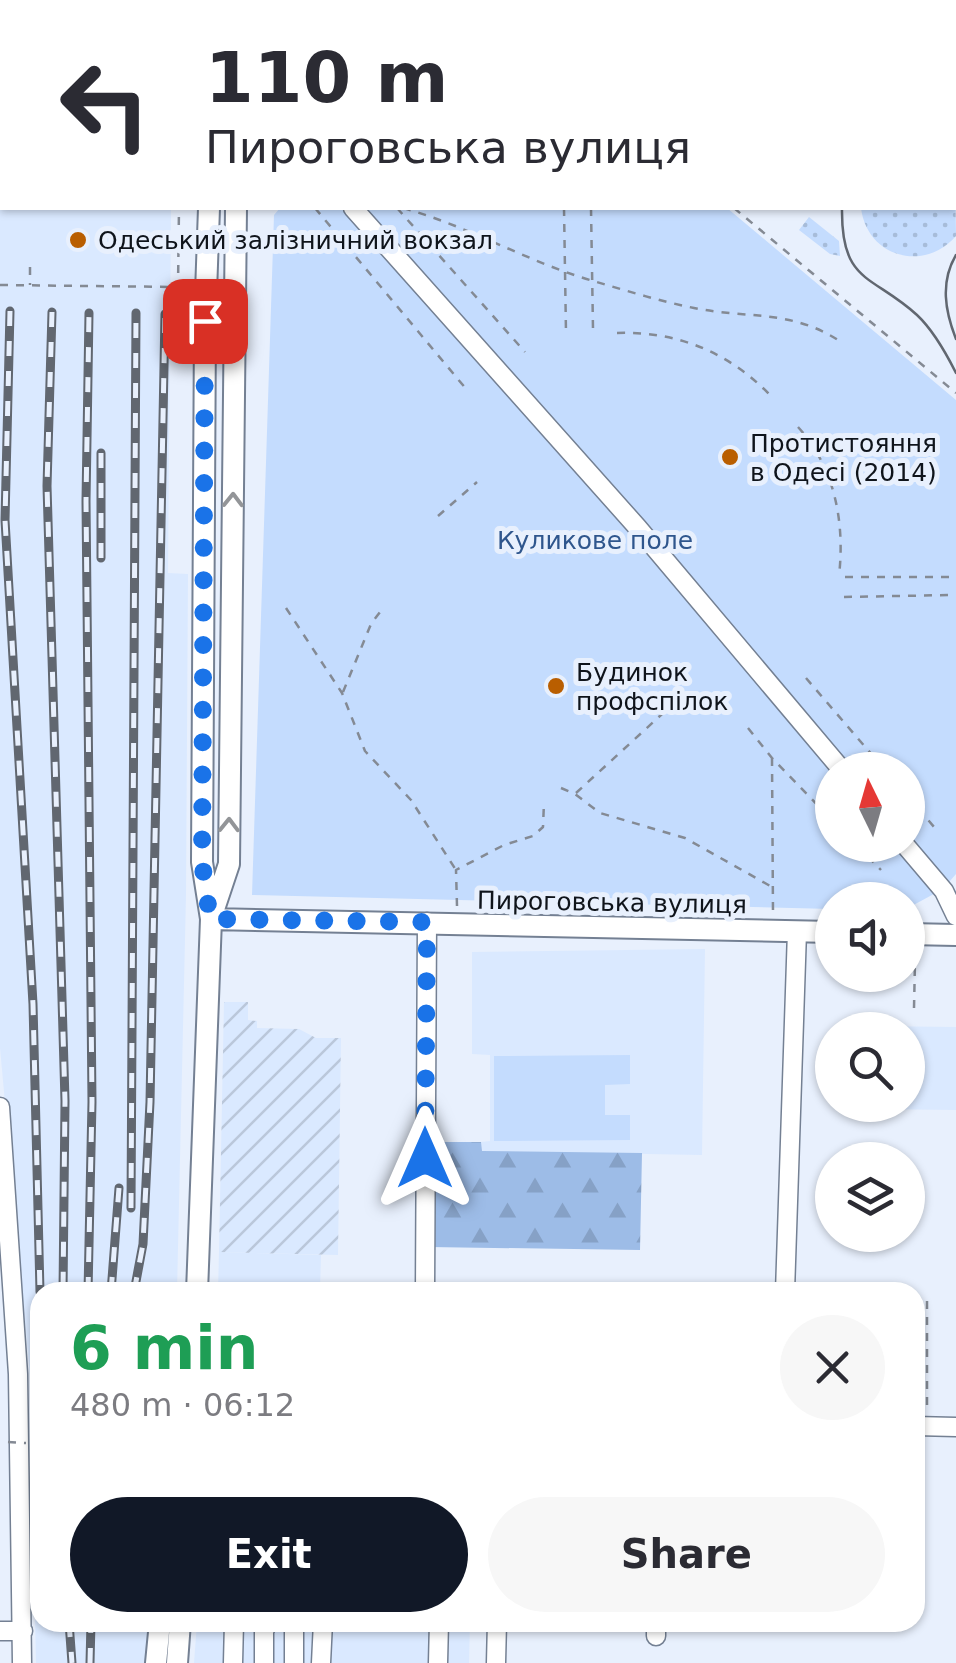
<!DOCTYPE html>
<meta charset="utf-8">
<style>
body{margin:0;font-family:"DejaVu Sans",sans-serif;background:#f7f7f7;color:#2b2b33;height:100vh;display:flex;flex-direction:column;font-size:38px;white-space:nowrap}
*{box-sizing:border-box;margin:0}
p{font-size:32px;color:#7c7c81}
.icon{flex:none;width:55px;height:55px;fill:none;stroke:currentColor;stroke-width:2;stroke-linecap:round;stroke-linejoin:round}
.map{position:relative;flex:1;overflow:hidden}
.drawer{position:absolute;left:30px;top:1282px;width:895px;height:350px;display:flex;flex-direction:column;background:#fff;border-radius:30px;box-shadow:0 2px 8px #0004}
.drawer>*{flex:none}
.hud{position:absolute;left:0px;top:0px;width:958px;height:210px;box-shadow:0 2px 8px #0004;background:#fff;color:#2b2b33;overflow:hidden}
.needle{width:65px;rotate:355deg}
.buttons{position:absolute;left:815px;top:752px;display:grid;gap:20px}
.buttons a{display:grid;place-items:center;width:110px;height:110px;border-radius:50%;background:#fff;box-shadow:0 2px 8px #0004;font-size:50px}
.pin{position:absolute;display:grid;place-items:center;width:85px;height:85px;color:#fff;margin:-42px;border-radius:20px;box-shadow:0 5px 15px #0006}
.me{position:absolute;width:110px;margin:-55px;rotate:0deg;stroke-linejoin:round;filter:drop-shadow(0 0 8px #0008)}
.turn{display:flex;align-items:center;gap:35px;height:210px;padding:0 40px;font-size:45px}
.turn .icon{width:130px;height:130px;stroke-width:2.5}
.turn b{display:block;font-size:70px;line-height:85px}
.round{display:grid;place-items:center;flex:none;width:105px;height:105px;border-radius:52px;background:#f7f7f7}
.summary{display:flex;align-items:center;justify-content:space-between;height:170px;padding:0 40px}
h1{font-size:60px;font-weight:600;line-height:75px;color:#1e9e55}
.action{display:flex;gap:20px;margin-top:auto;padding:20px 40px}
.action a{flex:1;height:115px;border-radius:60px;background:#111827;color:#fff;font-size:40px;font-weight:600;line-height:115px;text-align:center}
.action a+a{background:#f7f7f7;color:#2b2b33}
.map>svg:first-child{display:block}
.built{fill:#dae9ff}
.industrial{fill:url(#industrial-furrows)}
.grass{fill:url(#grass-dots)}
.forest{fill:url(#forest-firs)}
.green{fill:#c4dcfe;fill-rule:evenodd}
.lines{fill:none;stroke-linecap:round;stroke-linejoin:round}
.minor-casing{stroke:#748093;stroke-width:21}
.major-casing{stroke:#748093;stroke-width:24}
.path{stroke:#848a94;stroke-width:2.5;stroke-dasharray:8 8;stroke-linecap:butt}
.minor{stroke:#fff;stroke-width:18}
.major{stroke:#fff;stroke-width:20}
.tram{stroke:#616770;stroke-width:2.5}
.rail-casing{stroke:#616770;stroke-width:9}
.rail{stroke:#e8f0fd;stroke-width:5;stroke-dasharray:15;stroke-linecap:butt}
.path-bridge{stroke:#848a94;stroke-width:2.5;stroke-dasharray:8 8;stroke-linecap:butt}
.oneway{stroke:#939598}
.route{stroke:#1a73e8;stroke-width:18;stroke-dasharray:0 32.4}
.poi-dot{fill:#b95e00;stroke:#e8f0fd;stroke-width:4}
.labels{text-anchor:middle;stroke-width:10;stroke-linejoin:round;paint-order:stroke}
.poi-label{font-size:25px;fill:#0f141b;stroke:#e8f0fd;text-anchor:start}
.park-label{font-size:25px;fill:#2f568d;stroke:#e8f0fd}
.street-label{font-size:25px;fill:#0f141b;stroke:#e8f0fd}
</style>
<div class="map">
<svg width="956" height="1663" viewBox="0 0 956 1663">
<defs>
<pattern id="industrial-furrows" width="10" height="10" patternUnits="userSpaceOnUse" patternTransform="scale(2.5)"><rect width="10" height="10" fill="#dae9ff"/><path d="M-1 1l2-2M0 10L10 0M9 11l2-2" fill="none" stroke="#bac7da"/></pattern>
<pattern id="grass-dots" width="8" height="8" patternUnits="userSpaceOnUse" patternTransform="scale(2.5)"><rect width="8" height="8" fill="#c4dcfe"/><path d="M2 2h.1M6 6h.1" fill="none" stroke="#a7bcd9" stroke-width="1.8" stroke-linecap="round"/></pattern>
<pattern id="forest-firs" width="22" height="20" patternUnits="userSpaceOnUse" patternTransform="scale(2.5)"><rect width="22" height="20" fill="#9dbce7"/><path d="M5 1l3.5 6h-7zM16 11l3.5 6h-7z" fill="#86a1c6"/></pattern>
</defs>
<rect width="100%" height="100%" fill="#e8f0fd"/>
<!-- built -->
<path class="built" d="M0,178L2,208H171L168,573L188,574L186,895L177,1292H40V1622L150,1623L146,1663H36L30,1376L0,1048Z
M705,949L702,1155L481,1151V1142L490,1141V1055L472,1054V952Z
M872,1026L956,1027V1110L871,1109V1105H908V1030H872Z
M219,1252L321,1255L320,1292H218Z
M197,1623H470L469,1663H194Z"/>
<!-- industrial -->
<path class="industrial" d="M224,1002H248V1020L257,1021V1028L299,1029L316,1038H341L338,1255L219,1252Z"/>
<!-- grass -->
<path class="grass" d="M955,172L956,236C924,273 867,257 861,208H955Z
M809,217L839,241L840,256L830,254L799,230Z"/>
<!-- forest -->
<path class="forest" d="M432,1142H481L482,1151L642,1153L640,1250L429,1247Z"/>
<!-- green -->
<path class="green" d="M280,208H727L956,400V874L943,889L908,908V900H832V909L252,895L274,215ZM832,770H908V845H832Z
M630,1055V1084L605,1085V1115H630V1140L494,1141V1056Z"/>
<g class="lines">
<!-- minor casing -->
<g class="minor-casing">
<path id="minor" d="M758,1L767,0
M353,208L638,528L842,770
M905,845L944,891L956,916
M0,1107L18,1374L22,1663
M425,1292L427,922
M785,1292L797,931
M915,1426L956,1427
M656,1622V1636
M0,1631H23
M233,1663L234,1622
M264,1663V1631L268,1622
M294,1663V1622
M321,1663L323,1622
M438,1663L439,1622
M496,1663L497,1622"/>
</g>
<!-- major casing -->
<g class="major-casing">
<path id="major" d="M122,2L124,0
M299,2L300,0
M0,49L2,51
M955,118L956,117
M213,912L229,864L236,208
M211,919L832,932
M908,934L956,935
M197,1292L211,919L202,862L205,321L209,208
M156,1663L160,1622
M177,1663L180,1622"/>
</g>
<!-- path -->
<path class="path" d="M87,0L90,2
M218,0L221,2
M699,0L702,2
M183,2V0
M574,2V0
M0,119H2
M0,165H2
M315,208L467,390
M397,208L525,352
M403,208C468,226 526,261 590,280C624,290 659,301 694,308C748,319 792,309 841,342
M564,208L566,333
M591,208L593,329
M734,208L956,393
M30,267V285
M0,285L178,287L179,208
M617,333C677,331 728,352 769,394
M798,427C835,468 845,522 839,576
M438,516L477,482
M845,577H949
M844,597L949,595
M286,608L342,693L365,751L411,800L456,870
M806,678L885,770
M343,692L371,624L380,612
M748,728L772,758L832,820
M772,758L773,914
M561,788L575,794L600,813L685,838L772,887
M576,793L673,704
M908,796L934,827
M857,845L881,870
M457,906L456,870L504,845L533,836L543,827L544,802
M914,1008L915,961
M927,1301V1410
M915,1337H926
M915,1403H926"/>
<!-- minor -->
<use href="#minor" class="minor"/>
<!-- major -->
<use href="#major" class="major"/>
<!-- tram -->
<path class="tram" d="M955,149L956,150
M842,208C841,284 872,274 917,315C933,330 946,353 956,373
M956,255C940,282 945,311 956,339"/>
<!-- rail casing -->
<g class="rail-casing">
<path id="rail" d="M10,311L5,520L33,1004L40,1292
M52,312L47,486L65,1101L63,1292
M101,453V558
M131,1208L136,313
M88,1292L92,1102L86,501L89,313
M111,1292L119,1188
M134,1292L143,1244L150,1102L165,314
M69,1622L72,1663
M90,1663L91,1622"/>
</g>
<!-- rail -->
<use href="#rail" class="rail"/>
<!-- path-bridge -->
<path class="path-bridge" d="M8,1442L26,1443"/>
</g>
<!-- one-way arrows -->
<defs><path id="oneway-chevron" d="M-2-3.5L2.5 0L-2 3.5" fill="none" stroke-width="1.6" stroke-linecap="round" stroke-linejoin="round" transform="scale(2.5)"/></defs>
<g class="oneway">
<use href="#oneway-chevron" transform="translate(233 500) rotate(-89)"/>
<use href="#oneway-chevron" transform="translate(229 825) rotate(-89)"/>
</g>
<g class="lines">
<!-- route -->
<path class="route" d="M205,321L202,862L210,919L427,922L425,1158"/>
</g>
<!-- markers -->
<g class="poi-dot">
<circle cx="78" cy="240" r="10"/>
<circle cx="730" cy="457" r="10"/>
<circle cx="556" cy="686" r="10"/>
</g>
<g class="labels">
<!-- poi labels -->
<g class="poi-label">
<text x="98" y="249">Одеський залізничний вокзал</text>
<text x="750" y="452">Протистояння<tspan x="750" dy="29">в Одесі (2014)</tspan></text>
<text x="576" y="681">Будинок<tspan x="576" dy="29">профспілок</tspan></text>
</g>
<!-- park labels -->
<g class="park-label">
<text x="595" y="549">Куликове поле</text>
</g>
<!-- street labels -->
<g class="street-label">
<text transform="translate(612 902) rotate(1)" y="9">Пироговська вулиця</text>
</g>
</g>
</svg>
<div class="buttons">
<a><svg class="needle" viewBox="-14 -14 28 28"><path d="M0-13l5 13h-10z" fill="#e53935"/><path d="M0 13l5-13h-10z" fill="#7c7c81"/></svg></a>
<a><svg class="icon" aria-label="sound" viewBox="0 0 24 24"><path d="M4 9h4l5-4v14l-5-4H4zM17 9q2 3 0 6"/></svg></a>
<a><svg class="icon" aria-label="search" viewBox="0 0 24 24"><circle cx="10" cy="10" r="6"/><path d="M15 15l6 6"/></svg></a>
<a><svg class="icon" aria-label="layers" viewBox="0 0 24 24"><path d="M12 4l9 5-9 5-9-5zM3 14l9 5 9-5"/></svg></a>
</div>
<div class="pin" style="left:205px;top:321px;background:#d93025"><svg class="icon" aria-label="arrive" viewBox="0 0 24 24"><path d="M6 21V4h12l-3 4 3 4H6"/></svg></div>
<svg class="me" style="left:425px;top:1158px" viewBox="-20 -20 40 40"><path d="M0-17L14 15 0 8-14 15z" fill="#1a73e8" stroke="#fff" stroke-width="4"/></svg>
<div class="hud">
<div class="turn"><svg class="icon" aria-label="left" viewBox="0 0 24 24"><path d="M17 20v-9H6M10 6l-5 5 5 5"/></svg><div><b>110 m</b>Пироговська вулиця</div></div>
</div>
<section class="drawer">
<div class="summary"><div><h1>6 min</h1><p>480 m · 06:12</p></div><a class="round"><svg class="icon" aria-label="close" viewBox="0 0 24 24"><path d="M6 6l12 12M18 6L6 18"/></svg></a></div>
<div class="action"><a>Exit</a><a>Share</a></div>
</section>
</div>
